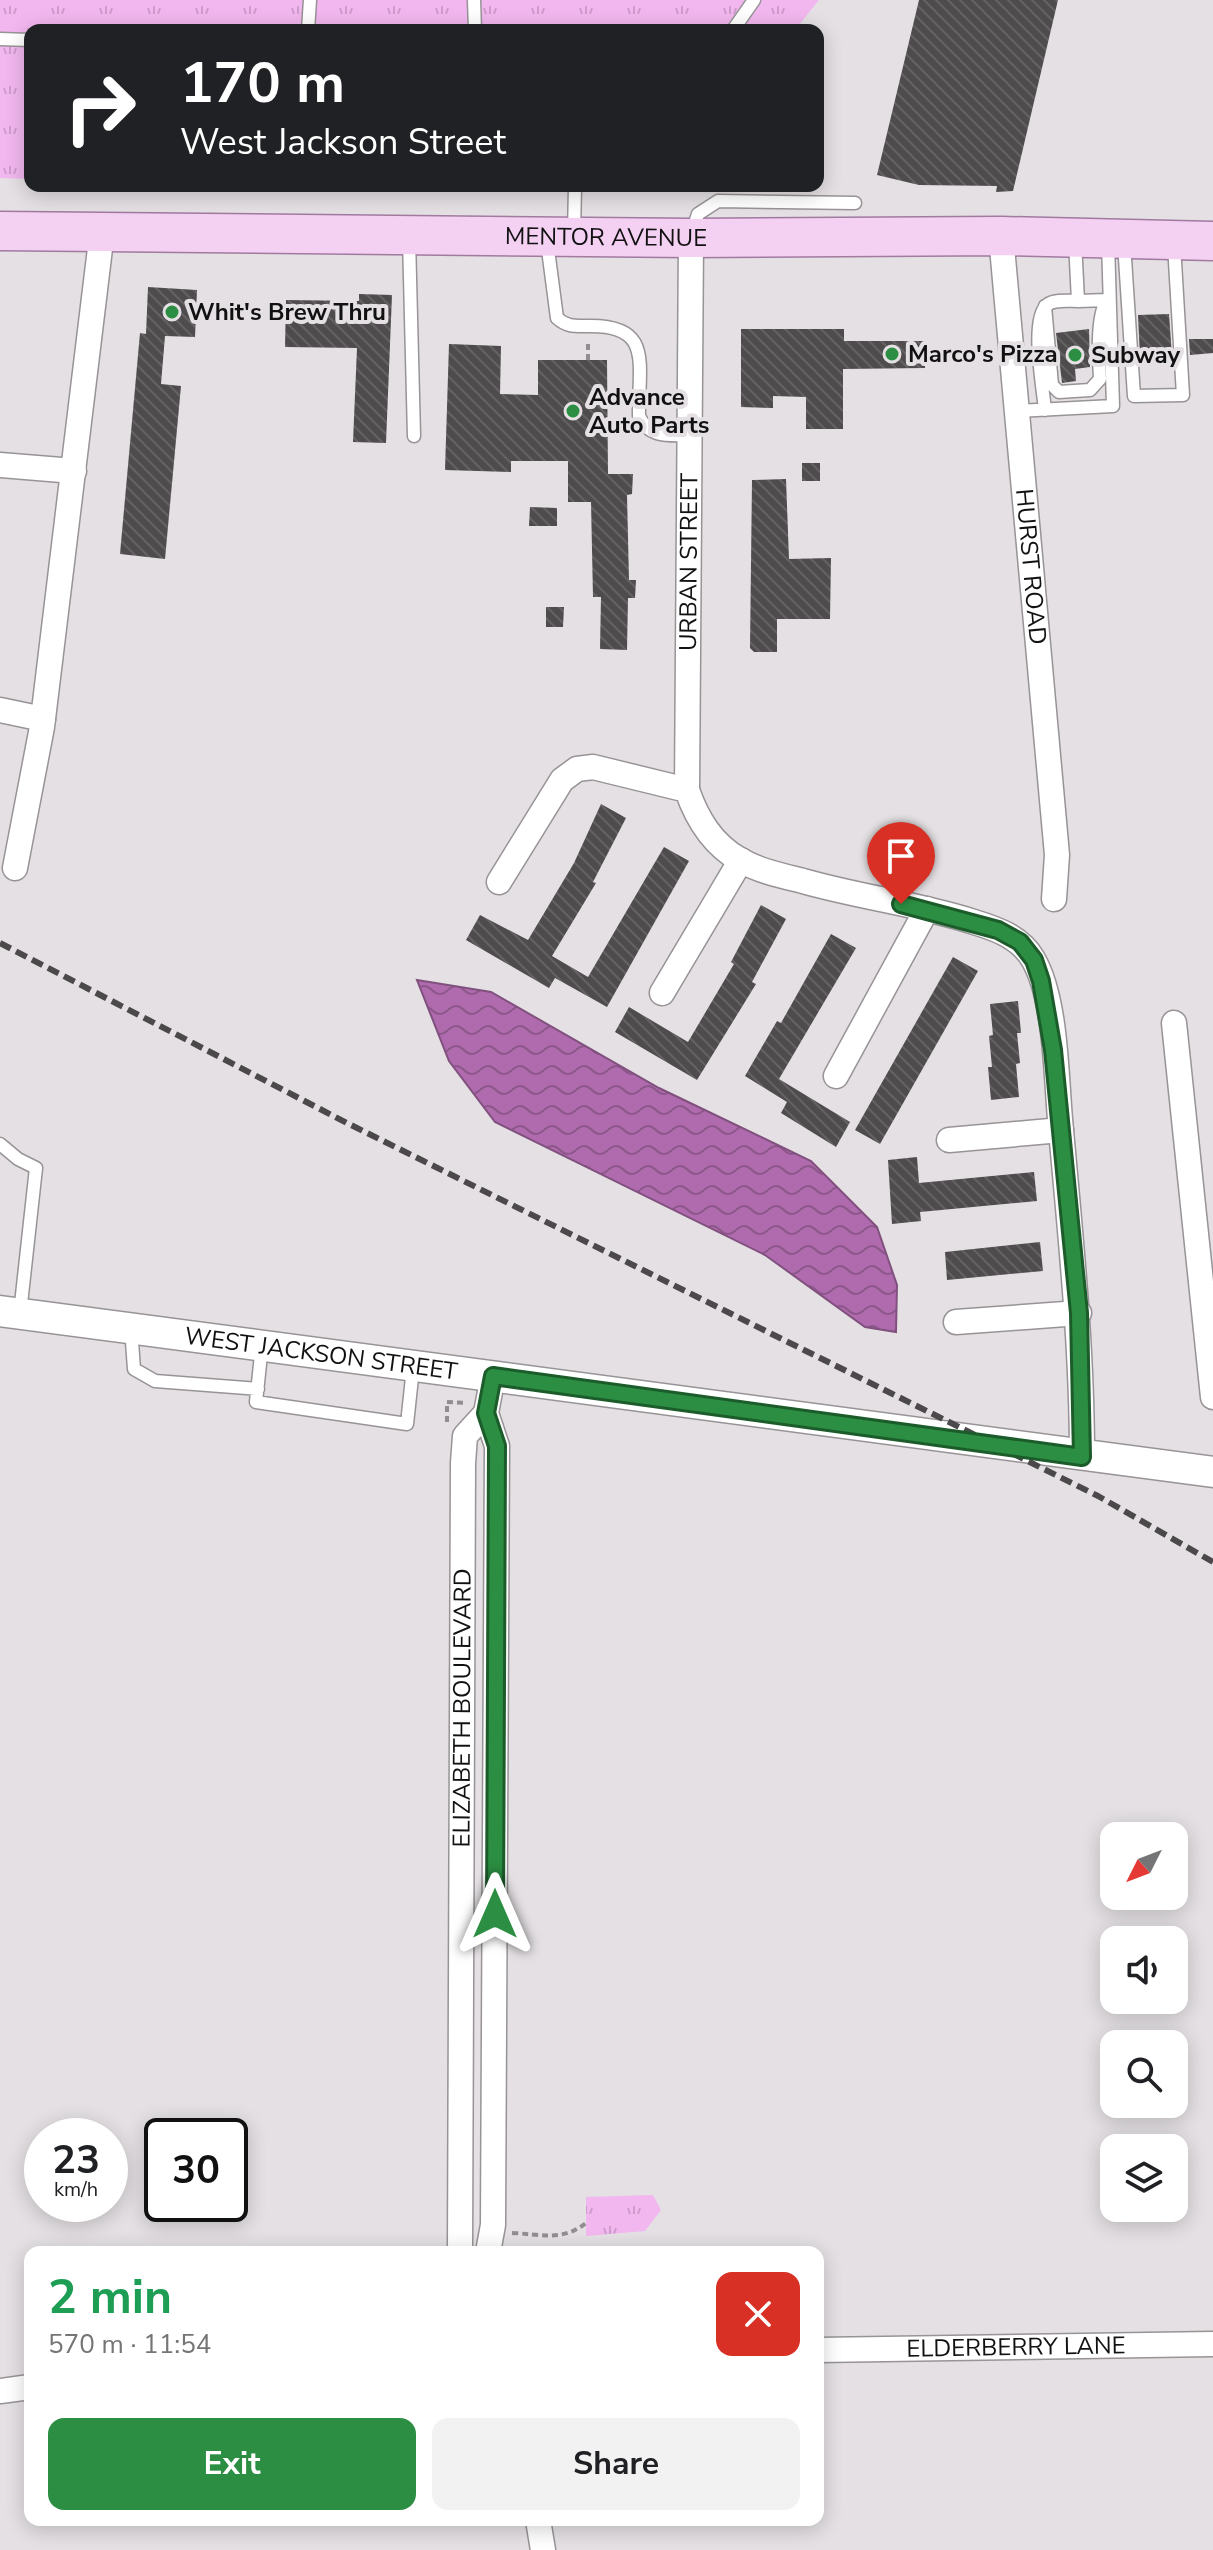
<!DOCTYPE html>
<meta charset="utf-8">
<style>
body{margin:0;font-family:"Nunito Sans",sans-serif;background:#f2f2f2;color:#202124;height:100vh;display:flex;flex-direction:column;font-size:30px;white-space:nowrap}
*{box-sizing:border-box;margin:0}
p{font-size:26px;color:#757577}
.icon{flex:none;width:44px;height:44px;fill:none;stroke:currentColor;stroke-width:2;stroke-linecap:round;stroke-linejoin:round}
.map{position:relative;flex:1;overflow:hidden}
.details{position:absolute;left:24px;top:2246px;width:800px;height:280px;display:flex;flex-direction:column;background:#fff;border-radius:16px;box-shadow:0 4px 20px #0003}
.details>*{flex:none}
.hud{position:absolute;left:24px;top:24px;width:800px;height:168px;border-radius:16px;box-shadow:0 4px 20px #0003;background:#202124;color:#fff;overflow:hidden}
.needle{width:52px;rotate:228deg}
.controls{position:absolute;left:1100px;top:1822px;display:grid;gap:16px}
.controls a{display:grid;place-items:center;width:88px;height:88px;border-radius:16px;background:#fff;box-shadow:0 4px 20px #0003;font-size:40px}
.speed{position:absolute;left:24px;top:2118px;display:flex;gap:16px;font-size:40px;font-weight:700;text-align:center}
.speed>*{display:grid;place-content:center;width:104px;height:104px;border-radius:50%;background:#fff;box-shadow:0 4px 20px #0003;line-height:1}
.speed small{font-size:20px;font-weight:400}
.speed .limit{border:4px solid #111;border-radius:12px;background:#fff;color:#111}
.pin{position:absolute;display:grid;place-items:center;width:68px;height:68px;color:#fff;margin:-82px -34px;border-radius:50% 50% 50% 0;rotate:-45deg;box-shadow:0 0 8px #0007}
.pin .icon{rotate:45deg}
.me{position:absolute;width:88px;margin:-44px;rotate:0deg;stroke-linejoin:round;filter:drop-shadow(0 0 6px #0008)}
.turn{display:flex;align-items:center;gap:28px;height:168px;padding:0 24px;font-size:36px}
.turn .icon{width:104px;height:104px;stroke-width:2.5}
.turn b{display:block;font-size:56px;line-height:68px}
.round{display:grid;place-items:center;flex:none;width:84px;height:84px;border-radius:16px;background:#f2f2f2}
.summary{display:flex;align-items:center;justify-content:space-between;height:136px;padding:0 24px}
h1{font-size:48px;font-weight:700;line-height:60px;color:#1e9e55}
.action{display:flex;gap:16px;margin-top:auto;padding:16px 24px}
.action a{flex:1;height:92px;border-radius:16px;background:#2b8e42;color:#fff;font-size:32px;font-weight:700;line-height:92px;text-align:center}
.action a+a{background:#f2f2f2;color:#202124}
.map>svg:first-child{display:block}
.grass{fill:url(#grass-tufts)}
.water{fill:url(#water-waves);stroke:#80507e;stroke-width:2}
.building{fill:url(#building-back-hatch)}
.lines{fill:none;stroke-linecap:round;stroke-linejoin:round}
.service-casing{stroke:#979396;stroke-width:15}
.minor-casing{stroke:#979396;stroke-width:27}
.tertiary-casing{stroke:#979396;stroke-width:33}
.primary-casing{stroke:#a07a9f;stroke-width:41}
.path{stroke:#918e90;stroke-width:4;stroke-dasharray:6 4;stroke-linecap:butt}
.service{stroke:#fff;stroke-width:12}
.minor{stroke:#fff;stroke-width:24}
.tertiary{stroke:#fff;stroke-width:30}
.primary{stroke:#f4d1f3;stroke-width:38}
.rail{stroke:#4b494a;stroke-width:6;stroke-dasharray:12 6;stroke-linecap:butt}
.route-casing{stroke:#1c5c2b;stroke-width:20}
.route{stroke:#2b8e42;stroke-width:14}
.poi-dot{fill:#2b8e42;stroke:#e4e0e3;stroke-width:3}
.labels{text-anchor:middle;stroke-width:8;stroke-linejoin:round;paint-order:stroke}
.street-label{font-size:24px;fill:#121112;stroke:#e4e0e3}
.poi-label{font-size:24px;font-weight:bold;fill:#121112;stroke:#e4e0e3;text-anchor:start}
</style>
<div class="map">
<svg width="1213" height="2550" viewBox="0 0 1213 2550">
<defs>
<pattern id="grass-tufts" width="24" height="20" patternUnits="userSpaceOnUse" patternTransform="scale(2)"><rect width="24" height="20" fill="#f2b7ef"/><path d="M3 7l-1-3M5 7V3M7 7l1-3M15 17l-1-3M17 17v-4M19 17l1-3" fill="none" stroke="#ce9ccc"/></pattern>
<pattern id="water-waves" width="16" height="10" patternUnits="userSpaceOnUse" patternTransform="scale(2)"><rect width="16" height="10" fill="#af6bad"/><path d="M0 5q4-4 8 0t8 0" fill="none" stroke="#8d578b"/></pattern>
<pattern id="building-back-hatch" width="6" height="6" patternUnits="userSpaceOnUse" patternTransform="scale(2)"><rect width="6" height="6" fill="#4f4c4e"/><path d="M-1 5l2 2M0 0l6 6M5-1l2 2" fill="none" stroke="#646263"/></pattern>
</defs>
<rect width="100%" height="100%" fill="#e4e0e3"/>
<!-- grass -->
<path class="grass" d="M0,0H819L795,30H30V179L0,178Z
M653,2195L661,2210L645,2231L586,2236V2197Z"/>
<!-- water -->
<path class="water" d="M417,980L491,992L659,1088L811,1161L877,1227L897,1285L896,1332L865,1327L765,1255L495,1122L449,1061Z"/>
<!-- building -->
<path class="building" d="M919,0H1058L1013,191L996,192L997,186L919,185L877,175Z
M148,287L197,290L195,337L165,336L161,384L181,386L165,559L120,554L140,333L146,334Z
M359,294L392,295L386,443L353,442L357,348L285,347L286,300L359,301Z
M1169,314L1172,356L1140,357L1138,315Z
M741,329H844V341H925V368L843,369V429H806V397L773,396V408L741,407Z
M1089,329L1090,367L1075,369L1076,381L1062,383L1056,333Z
M1189,339H1213V353L1190,355Z
M449,344L501,346L500,394L538,395V360H607L608,474H633L632,494L627,495L629,580H636L635,598H628L627,650L600,649L601,597H593L591,502H568V461H511V472L445,470Z
M802,463H820V481H802Z
M786,479L789,559L831,558L830,619H777V652H754L750,648L752,480Z
M530,507L557,508V526H529Z
M546,607H564L563,627H546Z
M601,804L626,818L593,882L596,883L552,956L588,977L664,847L689,861L607,1007L555,978L549,988L466,940L480,915L528,940L574,863Z
M761,905L786,919L752,982L756,984L697,1080L615,1032L629,1007L688,1042L734,964L731,962Z
M831,934L856,948L779,1079L850,1122L836,1147L781,1113L787,1102L745,1076L777,1021L781,1023Z
M953,957L978,971L880,1144L855,1130Z
M1018,1001L1021,1033H1017L1020,1063L1016,1064L1019,1097L991,1100L988,1067H992L989,1036L993,1035L990,1004Z
M917,1157L919,1183L1034,1172L1037,1201L920,1212L921,1221L892,1224L888,1160Z
M1040,1242L1043,1271L947,1280L945,1252Z"/>
<g class="lines">
<!-- service casing -->
<g class="service-casing">
<path id="service" d="M474,0L475,30
M308,30L310,0
M733,30L754,0
M0,39L30,40
M692,232L698,214L718,201L855,203
M574,234L575,186
M409,238L414,436
M547,242L557,318C567,327 575,326 587,326C654,324 638,364 639,416C649,439 670,435 692,435
M1124,243L1134,396L1183,395L1174,245
M1045,306L1052,385L1059,392L1090,390L1100,379C1099,358 1096,317 1107,300L1078,301
M1045,410C1043,388 1030,319 1047,305C1054,299 1069,301 1078,301L1075,241
M1017,411L1113,406L1108,242
M0,1144L18,1159L36,1168L20,1313
M131,1328L134,1369L155,1381L258,1389
M262,1345L256,1402L407,1424L413,1368"/>
</g>
<!-- minor casing -->
<g class="minor-casing">
<g id="minor">
<path id="s1" d="M1001,236L1057,855L1054,899"/>
<path d="M0,465L74,471"/>
<path d="M0,710L43,719"/>
<path id="s2" d="M687,790L691,238"/>
<path d="M15,868L42,727L102,232"/>
<path d="M499,882L562,780L577,769L593,767L687,790C697,819 712,844 740,860C759,871 783,876 803,881C859,897 918,904 974,922C997,929 1020,937 1033,959C1056,998 1056,1074 1060,1119C1070,1232 1082,1343 1082,1457"/>
<path d="M662,993L741,860"/>
<path d="M1174,1023L1213,1397"/>
<path d="M836,1076L927,909"/>
<path d="M949,1140L1061,1130"/>
<path d="M956,1322L1079,1313"/>
<path id="s3" d="M460,2252L463,1463L465,1436L486,1413"/>
<path d="M488,2252L493,2225L497,1446L486,1413L493,1376"/>
<path id="s4" d="M818,2350L1213,2344"/>
<path d="M0,2391L30,2387"/>
<path d="M538,2520L543,2550"/>
</g>
</g>
<!-- tertiary casing -->
<g class="tertiary-casing">
<g id="tertiary">
<path id="s5" d="M0,1311L1213,1472"/>
</g>
</g>
<!-- primary casing -->
<g class="primary-casing">
<g id="primary">
<path id="s6" d="M0,231L691,238L1001,236L1213,241"/>
</g>
</g>
<!-- path -->
<path class="path" d="M588,360V343
M447,1422V1402L466,1403
M512,2233C541,2234 562,2242 586,2223"/>
<!-- service -->
<use href="#service" class="service"/>
<!-- minor -->
<use href="#minor" class="minor"/>
<!-- tertiary -->
<use href="#tertiary" class="tertiary"/>
<!-- primary -->
<use href="#primary" class="primary"/>
<!-- rail -->
<path class="rail" d="M0,943L347,1123L1098,1496L1213,1562"/>
</g>
<g class="lines">
<!-- route casing -->
<g class="route-casing">
<path id="route" d="M495,1914L497,1446L486,1413L493,1376L1082,1457L1079,1313L1053,1050L1041,981L1034,960L1020,942L998,930L901,904"/>
</g>
<!-- route -->
<use href="#route" class="route"/>
</g>
<!-- markers -->
<g class="poi-dot">
<circle cx="172" cy="312" r="8"/>
<circle cx="892" cy="354" r="8"/>
<circle cx="1075" cy="355" r="8"/>
<circle cx="573" cy="411" r="8"/>
</g>
<g class="labels">
<!-- street labels -->
<g class="street-label">
<text dy="8" stroke="none"><textPath href="#s6" startOffset="606">MENTOR AVENUE</textPath></text>
<text dy="8" stroke="none"><textPath href="#s2" startOffset="228">URBAN STREET</textPath></text>
<text dy="8" stroke="none"><textPath href="#s1" startOffset="332">HURST ROAD</textPath></text>
<text dy="8" stroke="none"><textPath href="#s5" startOffset="324">WEST JACKSON STREET</textPath></text>
<text dy="8" stroke="none"><textPath href="#s3" startOffset="544">ELIZABETH BOULEVARD</textPath></text>
<text dy="8" stroke="none"><textPath href="#s4" startOffset="198">ELDERBERRY LANE</textPath></text>
</g>
<!-- poi labels -->
<g class="poi-label">
<text x="188" y="320">Whit's Brew Thru</text>
<text x="908" y="362">Marco's Pizza</text>
<text x="1091" y="363">Subway</text>
<text x="589" y="405">Advance<tspan x="589" dy="28">Auto Parts</tspan></text>
</g>
</g>
</svg>
<div class="controls">
<a><svg class="needle" viewBox="-14 -14 28 28"><path d="M0-13l5 13h-10z" fill="#e53935"/><path d="M0 13l5-13h-10z" fill="#757577"/></svg></a>
<a><svg class="icon" aria-label="sound" viewBox="0 0 24 24"><path d="M4 9h4l5-4v14l-5-4H4zM17 9q2 3 0 6"/></svg></a>
<a><svg class="icon" aria-label="search" viewBox="0 0 24 24"><circle cx="10" cy="10" r="6"/><path d="M15 15l6 6"/></svg></a>
<a><svg class="icon" aria-label="layers" viewBox="0 0 24 24"><path d="M12 4l9 5-9 5-9-5zM3 14l9 5 9-5"/></svg></a>
</div>
<div class="speed"><div>23<small>km/h</small></div><div class="limit">30</div></div>
<div class="pin" style="left:901px;top:904px;background:#d93025"><svg class="icon" aria-label="arrive" viewBox="0 0 24 24"><path d="M6 21V4h12l-3 4 3 4H6"/></svg></div>
<svg class="me" style="left:495px;top:1914px" viewBox="-20 -20 40 40"><path d="M0-17L14 15 0 8-14 15z" fill="#2b8e42" stroke="#fff" stroke-width="4"/></svg>
<div class="hud">
<div class="turn"><svg class="icon" aria-label="right" viewBox="0 0 24 24"><path d="M7 20v-9h11M14 6l5 5-5 5"/></svg><div><b>170 m</b>West Jackson Street</div></div>
</div>
<section class="details">
<div class="summary"><div><h1>2 min</h1><p>570 m · 11:54</p></div><a class="round" style="background:#d93025;color:#fff"><svg class="icon" aria-label="close" viewBox="0 0 24 24"><path d="M6 6l12 12M18 6L6 18"/></svg></a></div>
<div class="action"><a>Exit</a><a>Share</a></div>
</section>
</div>
